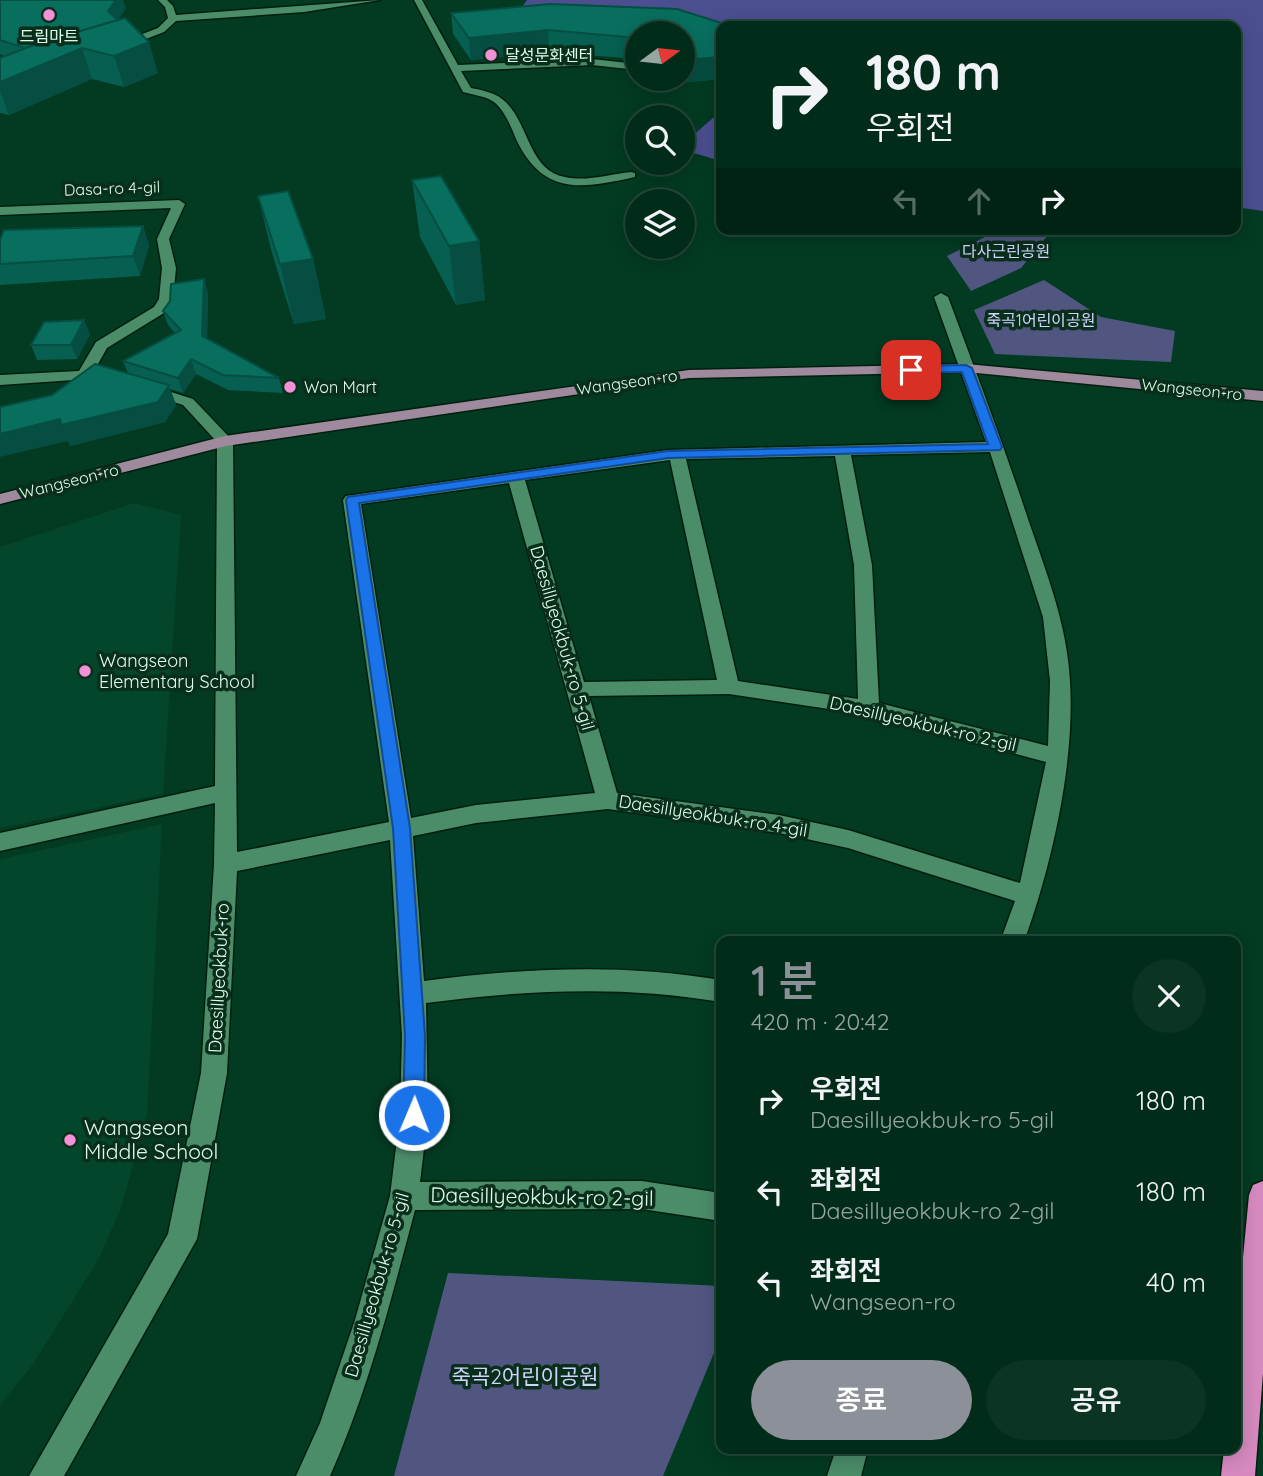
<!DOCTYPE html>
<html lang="ko">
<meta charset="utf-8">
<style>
body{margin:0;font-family:Quicksand,"Noto Sans KR",sans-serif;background:#0c3423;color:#f1f3f6;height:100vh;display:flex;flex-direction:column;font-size:26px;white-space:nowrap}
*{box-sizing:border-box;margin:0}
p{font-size:23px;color:#96a7a2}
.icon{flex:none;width:38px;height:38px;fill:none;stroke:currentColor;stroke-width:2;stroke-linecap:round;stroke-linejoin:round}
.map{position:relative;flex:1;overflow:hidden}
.drawer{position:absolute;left:716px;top:936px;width:525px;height:518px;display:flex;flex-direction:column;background:#022c1a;border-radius:14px;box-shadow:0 4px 18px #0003,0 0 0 2px #234839}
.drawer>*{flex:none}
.banner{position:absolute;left:716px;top:21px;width:525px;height:214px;border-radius:14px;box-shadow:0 4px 18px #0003,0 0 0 2px #234839;background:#022c1a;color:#f1f3f6;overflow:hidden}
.needle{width:46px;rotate:75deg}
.controls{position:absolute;left:625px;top:21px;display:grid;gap:14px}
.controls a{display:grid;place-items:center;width:70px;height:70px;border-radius:50%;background:#022c1a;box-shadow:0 4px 18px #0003,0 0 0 2px #234839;font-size:35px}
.pin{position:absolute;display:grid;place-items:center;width:60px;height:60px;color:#fff;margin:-30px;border-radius:14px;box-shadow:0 4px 10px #0006}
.me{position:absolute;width:77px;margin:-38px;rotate:1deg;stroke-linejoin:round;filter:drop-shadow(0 0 5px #0008)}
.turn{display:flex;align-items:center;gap:24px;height:147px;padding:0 35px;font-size:32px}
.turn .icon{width:91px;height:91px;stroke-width:2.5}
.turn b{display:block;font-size:49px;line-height:60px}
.lanes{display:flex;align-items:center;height:66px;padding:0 35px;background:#0003;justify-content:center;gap:35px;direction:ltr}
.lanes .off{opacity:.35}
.round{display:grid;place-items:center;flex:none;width:74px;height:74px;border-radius:37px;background:#0c3423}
.overview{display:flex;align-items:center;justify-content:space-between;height:119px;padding:0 35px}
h1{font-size:42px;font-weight:600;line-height:52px;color:#8c9099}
.primary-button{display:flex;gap:14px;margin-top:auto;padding:14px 35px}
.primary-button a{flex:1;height:80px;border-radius:42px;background:#8c9099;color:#fff;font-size:28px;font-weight:600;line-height:80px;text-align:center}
.primary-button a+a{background:#0c3423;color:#f1f3f6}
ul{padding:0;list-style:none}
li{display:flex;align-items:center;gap:21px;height:91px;padding:0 35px}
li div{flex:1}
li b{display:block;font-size:26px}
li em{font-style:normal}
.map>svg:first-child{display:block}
.built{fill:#04462b}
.green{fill:#515681}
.forest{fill:#4b4f90}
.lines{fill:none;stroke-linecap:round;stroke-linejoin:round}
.minor-casing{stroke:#001f0f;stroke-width:3}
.major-casing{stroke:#001f0f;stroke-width:3}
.highway-casing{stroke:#001f0f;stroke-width:3}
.minor{fill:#4b8c69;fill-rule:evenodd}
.major{fill:#9e8a9c;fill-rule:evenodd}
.highway{fill:#d589be;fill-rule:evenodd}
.wall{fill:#075f52}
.shaded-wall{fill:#064e42}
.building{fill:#086f5f;stroke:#064e42;stroke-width:2}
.route{fill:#1a73e8;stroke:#114b97;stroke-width:2}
.poi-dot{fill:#f391d6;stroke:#0a2e1c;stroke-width:2.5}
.labels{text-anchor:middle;stroke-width:7;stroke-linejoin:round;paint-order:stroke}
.far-poi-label{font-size:16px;fill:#ddfeea;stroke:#0a2e1c;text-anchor:start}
.far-street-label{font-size:16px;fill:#ddfeea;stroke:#0a2e1c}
.far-park-label{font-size:16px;fill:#cfd4fb;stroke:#0a2e1c}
.street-label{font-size:18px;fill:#ddfeea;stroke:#0a2e1c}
.poi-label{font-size:18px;fill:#ddfeea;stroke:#0a2e1c;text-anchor:start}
.near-poi-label{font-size:21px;fill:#ddfeea;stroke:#0a2e1c;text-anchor:start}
.near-street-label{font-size:21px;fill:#ddfeea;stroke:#0a2e1c}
.near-park-label{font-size:21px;fill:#cfd4fb;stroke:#0a2e1c}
</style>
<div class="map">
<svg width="1263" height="1476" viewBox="0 0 1263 1476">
<rect width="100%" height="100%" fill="#033a22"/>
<!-- built -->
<path class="built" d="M134,503L181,515L163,794L0,828V547Z
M162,824L147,1114L121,1208L98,1260L33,1364L0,1405V859Z"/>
<!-- green -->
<path class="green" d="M1001,229H1053L1021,268L971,291L947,256Z
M1044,280L1101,317L1175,331L1171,362L995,354L974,310Z
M448,1273L721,1286V1336L663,1476H394Z"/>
<!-- forest -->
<path class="forest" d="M527,0H1263V211L1236,207V26H721L522,7Z
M721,111V161L683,150V144Z"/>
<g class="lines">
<!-- minor casing -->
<g class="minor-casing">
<path id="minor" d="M158,0H167L173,6L176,15L380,0L304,12L176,21L164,32L120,49H114V45L158,28L168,18L165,7Z
M414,0H422L458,65L592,59L637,64V70L592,65L461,71L471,88C481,90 493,92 502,99C529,119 527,170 565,177C586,182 610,174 631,172L635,173V177C581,189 543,196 516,139C511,127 505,111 494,102C485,96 474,95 463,92Z
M179,200L185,204L169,239L176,268L173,299L164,313L107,348L94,371L111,374L113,377L111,380H89L84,387L79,389L71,384L74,380L0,385V375L79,371L96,342L154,307L159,299L162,268L157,239L171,208L0,215V207Z
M941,293L948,297C976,372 1004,446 1029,522C1047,574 1067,625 1070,681C1075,764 1052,864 1024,942H1000L1015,901L848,848L779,833L608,809L476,823L413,836L424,981C524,968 621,963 721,980V1002C622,985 525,990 426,1003L428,1115L420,1182L642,1181L721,1193V1221L642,1209L415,1210C391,1300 368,1391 330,1476H296L320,1423L355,1320L390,1196L400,1115L402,1036L390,840L237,871L227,1073L197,1239L64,1476H29L168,1234L201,1073L214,864L215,803L0,851V833L215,786L217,442L183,405L142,392L139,389L142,386H152L193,399L233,441L237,852L389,822L343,500L346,496L668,450L986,442L934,297ZM990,452L1043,617L1050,681L1048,746L879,703L872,565L851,455ZM835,456L854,565L858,699L738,681L686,459ZM670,460L717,680L584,682L525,480ZM509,483L595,793L476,805L411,818L361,504ZM729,694L869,715L1046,762L1020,883L848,830L779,815L617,793L589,696Z
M836,1449H868L861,1476H827Z"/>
</g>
<!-- major casing -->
<g class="major-casing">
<path id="major" d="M966,364L1263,391V401L966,372L689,378L226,446L0,504V494L225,436L689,370Z"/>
</g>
<!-- highway casing -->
<g class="highway-casing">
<path id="highway" d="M1263,1181V1373L1255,1476H1221L1224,1449H1236V1330L1249,1195L1253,1185Z"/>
</g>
<!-- minor -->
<use href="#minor" class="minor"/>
<!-- major -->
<use href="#major" class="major"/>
<!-- highway -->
<use href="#highway" class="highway"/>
</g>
<!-- wall -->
<path class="wall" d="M0,0L126,8L118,20L158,73L124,87L92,79L9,115L0,113V58L4,56L0,54Z
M550,4L677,9L731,26H721V79L658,85L654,79H682V33H637V59L549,52L471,60L453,34L451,13Z
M412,180L479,241L485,300L456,305L420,237Z
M258,196L313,259L326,319L294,324L272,253Z
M143,226L149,246L140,276L0,285V240Z
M208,293L207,339L279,378L283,393L228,390L196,374L183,393L170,389L176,405L165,422L70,446L68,441L128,373L123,361L175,333L168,325L163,311Z
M90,334L77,359L37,360L31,345Z"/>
<!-- shaded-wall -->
<path class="shaded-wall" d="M116,0H123L126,8L116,23L82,48L92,79L9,115L0,91V82L108,11Z
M548,30L549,52L471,60L469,38Z
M149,42L158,73L124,87L114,56Z
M721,57V79L658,85V79H682V60Z
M143,226L149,246L140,276L133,256Z
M479,241L485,300L456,305L449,246Z
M313,259L326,319L294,324L280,264Z
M204,279L208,293L207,351L202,336Z
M84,320L90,334L77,359L71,345Z
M191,359L196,374L183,393L178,378Z
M169,385L176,405L165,422L70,446L68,441L0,457V434Z"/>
<!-- building -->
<path class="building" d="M0,0H116L108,11L118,20L39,43L25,48L0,40Z
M550,4L677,9L731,26H721V57L682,60V33H637V38L548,30L469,38L451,13Z
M125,18L149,42L114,56L82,48L0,82V58L39,43Z
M441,176L479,241L449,246L412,180Z
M288,191L313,259L280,264L258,196Z
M143,226L133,256L0,264V240L4,230Z
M204,279L202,336L279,378L223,375L191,359L178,378L123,361L181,330L163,311L170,301L171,284Z
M84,320L71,345H31L44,322Z
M95,364L169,385L158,402L61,425L60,419L0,434V407L52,395Z"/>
<!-- route -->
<path class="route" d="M966,365L972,368L1002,447L1000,450L668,458L359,503L410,828L425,1036L424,1115L421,1122L414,1125L406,1122L403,1115L405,1036L393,828L346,500L348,497L668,451L988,444L962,372L911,373L905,370L911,366Z"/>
<!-- markers -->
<g class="poi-dot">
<circle cx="49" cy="15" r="7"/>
<circle cx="491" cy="55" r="7"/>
<circle cx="290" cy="387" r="7"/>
<circle cx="85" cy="671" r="7"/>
<circle cx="70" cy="1140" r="7"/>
</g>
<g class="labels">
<!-- far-poi labels -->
<g class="far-poi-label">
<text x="49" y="42" text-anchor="middle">드림마트</text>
<text x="505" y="61">달성문화센터</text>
<text x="304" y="393">Won Mart</text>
</g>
<!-- far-street labels -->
<g class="far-street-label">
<text transform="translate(112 188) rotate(-2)" y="6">Dasa-ro 4-gil</text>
<text transform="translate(627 382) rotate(-8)" y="6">Wangseon-ro</text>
<text transform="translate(1192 389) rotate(6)" y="6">Wangseon-ro</text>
<text transform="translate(69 481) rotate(-14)" y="6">Wangseon-ro</text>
</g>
<!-- far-park labels -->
<g class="far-park-label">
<text x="1006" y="257">다사근린공원</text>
<text x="1041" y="326">죽곡1어린이공원</text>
</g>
<!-- street labels -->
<g class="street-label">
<text transform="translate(562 638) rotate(74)" y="6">Daesillyeokbuk-ro 5-gil</text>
<text transform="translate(923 724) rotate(13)" y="6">Daesillyeokbuk-ro 2-gil</text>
<text transform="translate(713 816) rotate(9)" y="6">Daesillyeokbuk-ro 4-gil</text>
<text transform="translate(219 978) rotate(-87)" y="6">Daesillyeokbuk-ro</text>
<text transform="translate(377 1285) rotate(-74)" y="6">Daesillyeokbuk-ro 5-gil</text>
</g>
<!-- poi labels -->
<g class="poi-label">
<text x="99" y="667">Wangseon<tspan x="99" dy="21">Elementary School</tspan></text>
</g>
<!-- near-poi labels -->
<g class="near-poi-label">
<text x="84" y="1135">Wangseon<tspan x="84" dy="24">Middle School</tspan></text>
</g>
<!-- near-street labels -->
<g class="near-street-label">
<text transform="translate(542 1197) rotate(1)" y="7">Daesillyeokbuk-ro 2-gil</text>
</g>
<!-- near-park labels -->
<g class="near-park-label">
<text x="525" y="1384">죽곡2어린이공원</text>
</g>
</g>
</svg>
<div class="controls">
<a><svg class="needle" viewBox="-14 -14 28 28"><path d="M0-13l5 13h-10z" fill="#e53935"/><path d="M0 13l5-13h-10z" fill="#96a7a2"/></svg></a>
<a><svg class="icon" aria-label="search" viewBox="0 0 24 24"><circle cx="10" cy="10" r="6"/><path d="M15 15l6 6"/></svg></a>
<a><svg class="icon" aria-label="layers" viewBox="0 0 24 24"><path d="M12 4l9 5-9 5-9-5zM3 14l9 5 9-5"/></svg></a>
</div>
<div class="pin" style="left:911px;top:370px;background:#d93025"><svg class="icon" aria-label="arrive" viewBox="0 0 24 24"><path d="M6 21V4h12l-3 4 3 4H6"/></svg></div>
<svg class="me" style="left:414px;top:1115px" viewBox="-20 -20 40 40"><circle r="17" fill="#1a73e8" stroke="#fff" stroke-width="3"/><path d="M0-11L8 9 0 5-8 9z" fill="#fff"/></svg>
<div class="banner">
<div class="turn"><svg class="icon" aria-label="right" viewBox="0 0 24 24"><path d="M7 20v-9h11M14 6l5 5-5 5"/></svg><div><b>180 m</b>우회전</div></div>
<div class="lanes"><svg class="icon off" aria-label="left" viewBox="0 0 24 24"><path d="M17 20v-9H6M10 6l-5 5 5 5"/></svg><svg class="icon off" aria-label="ahead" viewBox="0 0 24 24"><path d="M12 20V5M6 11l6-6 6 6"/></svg><svg class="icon" aria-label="right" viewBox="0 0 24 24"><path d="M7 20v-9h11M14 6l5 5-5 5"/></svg></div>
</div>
<section class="drawer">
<div class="overview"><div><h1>1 분</h1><p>420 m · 20:42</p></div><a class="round"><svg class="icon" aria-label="close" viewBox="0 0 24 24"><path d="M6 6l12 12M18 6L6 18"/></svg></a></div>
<ul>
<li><svg class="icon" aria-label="right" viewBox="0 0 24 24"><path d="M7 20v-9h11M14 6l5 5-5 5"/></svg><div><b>우회전</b><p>Daesillyeokbuk-ro 5-gil</p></div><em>180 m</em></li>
<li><svg class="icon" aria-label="left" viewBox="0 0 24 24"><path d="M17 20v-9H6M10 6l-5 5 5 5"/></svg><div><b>좌회전</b><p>Daesillyeokbuk-ro 2-gil</p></div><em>180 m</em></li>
<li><svg class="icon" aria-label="left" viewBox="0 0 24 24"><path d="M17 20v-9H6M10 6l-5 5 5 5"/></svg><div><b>좌회전</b><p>Wangseon-ro</p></div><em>40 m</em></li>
</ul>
<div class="primary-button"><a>종료</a><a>공유</a></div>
</section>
</div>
